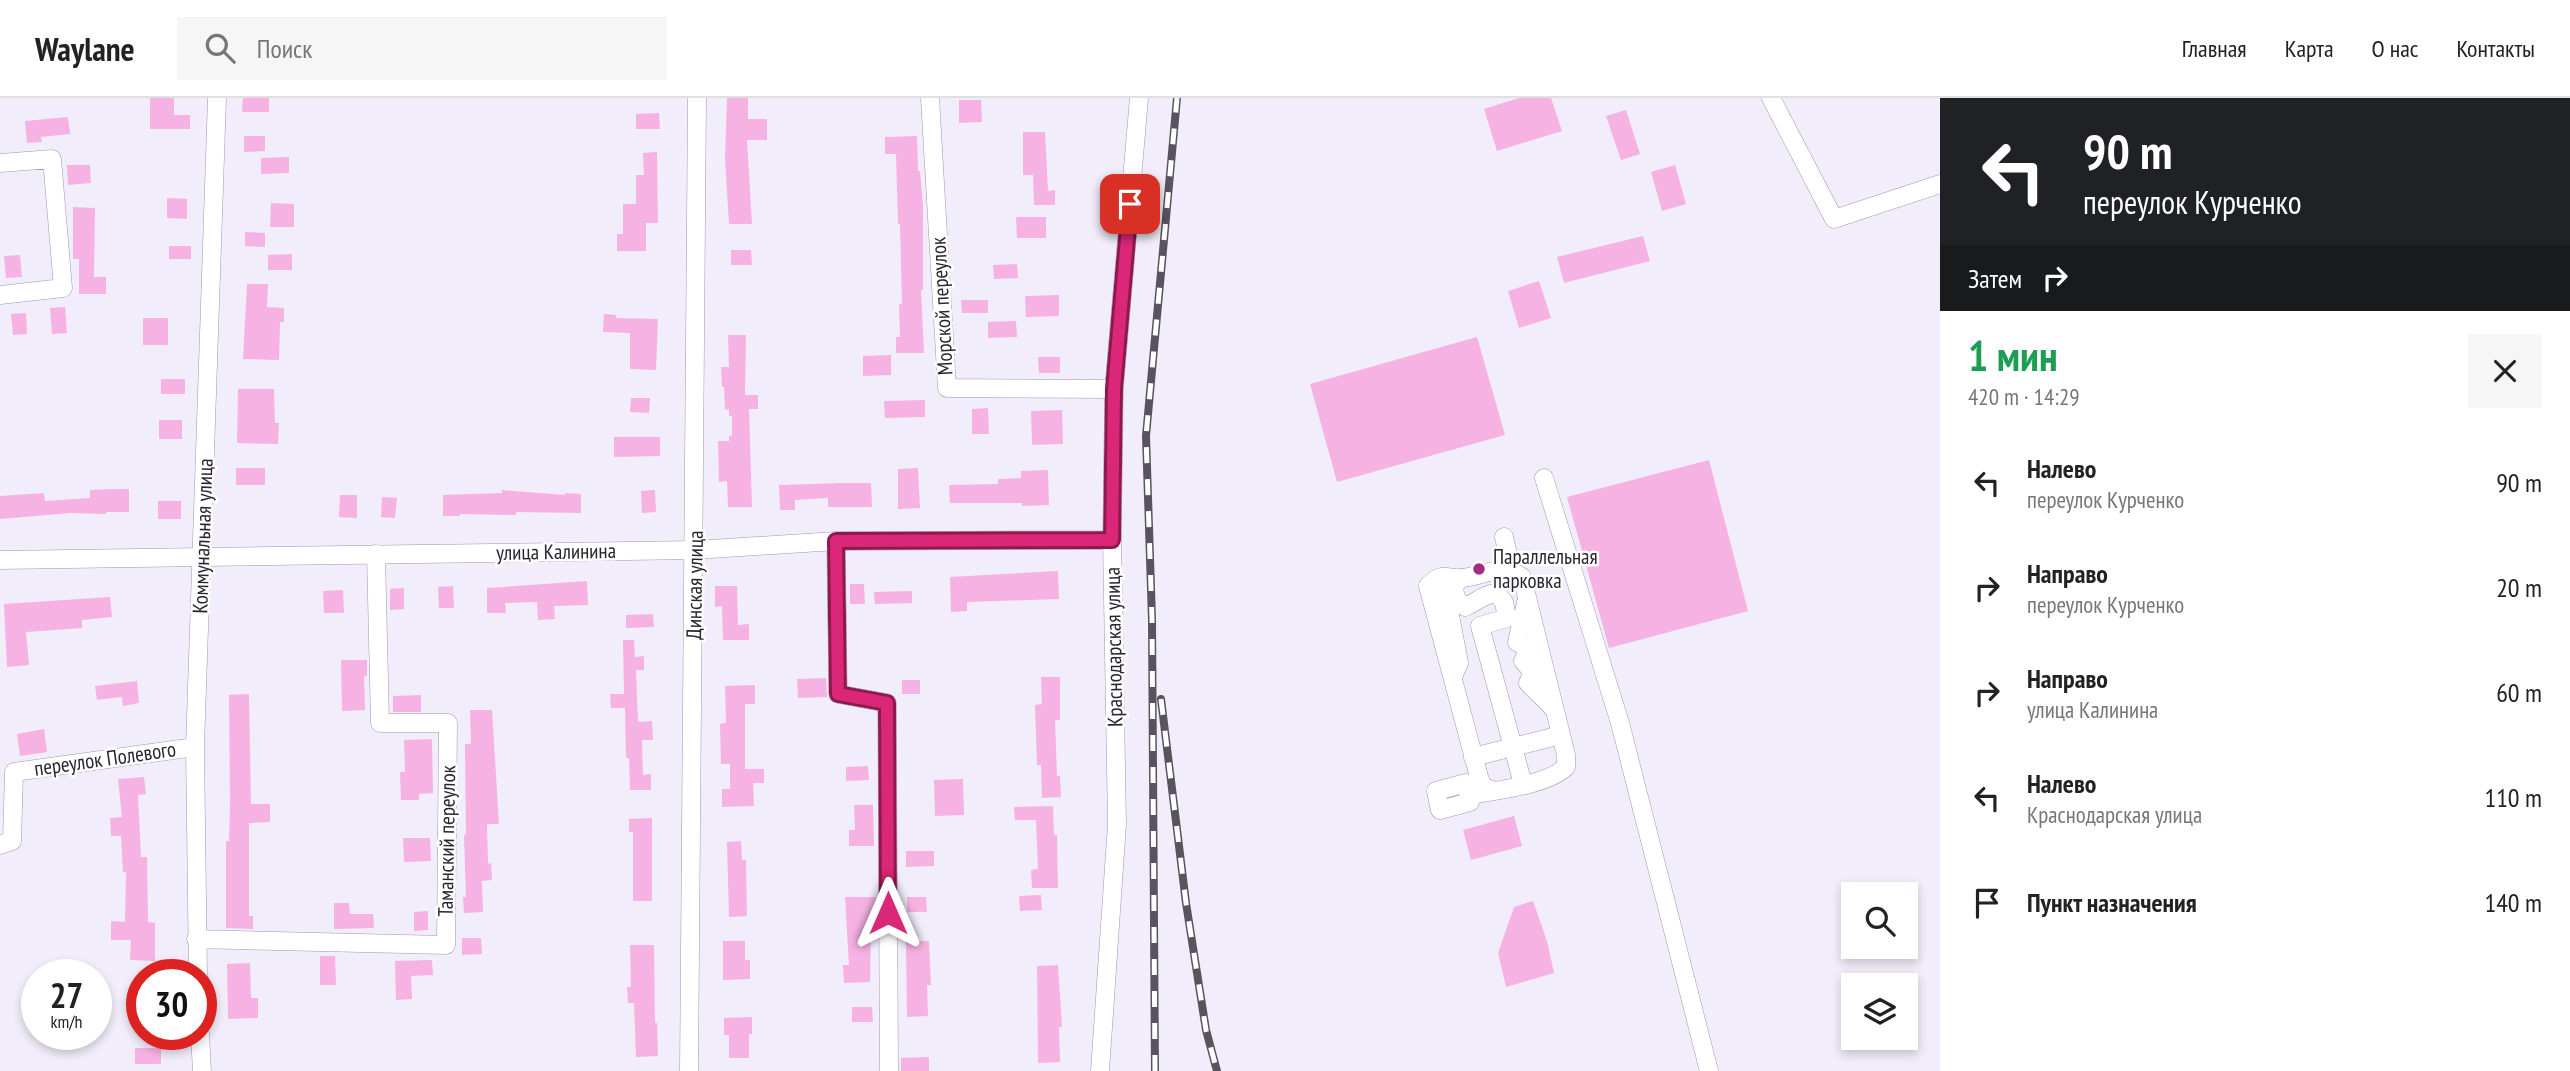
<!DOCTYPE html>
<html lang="ru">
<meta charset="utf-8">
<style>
body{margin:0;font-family:"PT Sans Narrow",sans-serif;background:#f6f6f6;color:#222;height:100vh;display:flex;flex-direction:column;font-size:26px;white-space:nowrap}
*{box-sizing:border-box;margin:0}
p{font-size:23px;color:#767676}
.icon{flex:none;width:38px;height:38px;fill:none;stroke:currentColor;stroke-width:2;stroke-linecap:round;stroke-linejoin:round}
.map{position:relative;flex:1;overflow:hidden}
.panel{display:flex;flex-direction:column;background:#fff;width:630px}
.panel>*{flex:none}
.banner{background:#202124;color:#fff;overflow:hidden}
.controls{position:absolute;left:1841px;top:784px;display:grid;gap:14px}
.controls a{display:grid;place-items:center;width:77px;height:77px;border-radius:0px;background:#fff;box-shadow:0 4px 10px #0003;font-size:35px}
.speed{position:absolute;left:21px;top:861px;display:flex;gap:14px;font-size:35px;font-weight:700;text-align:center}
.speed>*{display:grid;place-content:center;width:91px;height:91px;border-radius:50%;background:#fff;box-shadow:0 4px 10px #0003;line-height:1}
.speed small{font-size:18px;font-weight:400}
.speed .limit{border:10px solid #d22;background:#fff;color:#111}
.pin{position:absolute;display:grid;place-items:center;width:60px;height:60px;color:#fff;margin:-30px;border-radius:14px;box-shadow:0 4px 10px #0006}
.me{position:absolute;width:77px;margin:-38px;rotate:0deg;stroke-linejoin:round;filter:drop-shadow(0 0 5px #0008)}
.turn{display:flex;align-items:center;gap:24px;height:147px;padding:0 28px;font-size:32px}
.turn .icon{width:91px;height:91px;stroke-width:2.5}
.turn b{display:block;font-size:49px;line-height:60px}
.then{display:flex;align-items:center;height:66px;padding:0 28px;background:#0003;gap:14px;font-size:26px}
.round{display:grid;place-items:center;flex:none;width:74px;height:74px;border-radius:0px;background:#f6f6f6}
.head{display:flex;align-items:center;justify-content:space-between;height:119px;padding:0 28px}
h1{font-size:42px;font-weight:700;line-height:52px;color:#1e9e55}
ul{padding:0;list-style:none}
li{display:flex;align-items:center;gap:21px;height:105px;padding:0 28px}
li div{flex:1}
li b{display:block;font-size:26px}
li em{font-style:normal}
header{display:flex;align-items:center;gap:42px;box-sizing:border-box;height:98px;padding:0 35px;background:#fff;border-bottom:2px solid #e0e0e0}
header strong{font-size:33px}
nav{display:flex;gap:38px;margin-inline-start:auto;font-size:24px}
.search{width:490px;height:63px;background:#f6f6f6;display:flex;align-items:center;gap:18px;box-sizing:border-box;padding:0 24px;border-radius:0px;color:#767676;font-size:26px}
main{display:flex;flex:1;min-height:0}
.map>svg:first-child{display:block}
.building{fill:#f6b2e3}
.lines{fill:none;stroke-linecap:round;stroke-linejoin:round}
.minor-casing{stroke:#a196b5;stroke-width:19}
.minor{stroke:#fff;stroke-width:18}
.rail-casing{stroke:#58545f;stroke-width:8}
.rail{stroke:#fff;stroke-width:5;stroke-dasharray:16;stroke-linecap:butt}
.route-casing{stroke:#8e194d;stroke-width:18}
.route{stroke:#db2777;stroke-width:12}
.poi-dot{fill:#a32d85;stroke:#fff;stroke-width:2.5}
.labels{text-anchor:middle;stroke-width:5;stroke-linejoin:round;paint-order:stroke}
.street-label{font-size:21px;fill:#292530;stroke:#fff}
.poi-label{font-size:21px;fill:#292530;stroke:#fff;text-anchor:start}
</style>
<header>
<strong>Waylane</strong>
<div class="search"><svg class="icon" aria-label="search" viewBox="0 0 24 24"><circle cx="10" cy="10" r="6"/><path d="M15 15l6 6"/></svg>Поиск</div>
<nav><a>Главная</a><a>Карта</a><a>О нас</a><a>Контакты</a></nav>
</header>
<main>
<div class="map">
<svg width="1940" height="973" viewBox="0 0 1940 973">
<rect width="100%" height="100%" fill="#f1edfa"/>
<!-- building -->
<path class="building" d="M150,0H174V17H190V31H150Z
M243,0H269V14H242Z
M727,0H748V21H767V42H747L752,126H729L725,61Z
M1519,0H1551L1562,33L1497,53L1484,11Z
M959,2H981L982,24L959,25Z
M1626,12L1640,56L1621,62L1606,18Z
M659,15L660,31H636V16Z
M68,19L70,36L41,39L42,44L27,45L25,23Z
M1023,34H1045L1048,93L1055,92V107H1034L1033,77H1023Z
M244,38H265V53L244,54Z
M917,38L918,73H920L923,108V192H921L924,255H896V239H900L899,206H902L900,126H898L896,56H885V39Z
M657,54L658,125H646V153H617V136H623V106H636V77H644L643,55Z
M289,59V75L261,76V60Z
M67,67H90L91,85L68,87Z
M1675,67L1686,106L1662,113L1651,74Z
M167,100L187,101V121L167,120Z
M271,105L294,106V129H270Z
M73,109L95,110L94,179H106V196H79V161H73Z
M1016,119H1046V140H1017Z
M245,134L265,135V149L245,148Z
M1643,138L1650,163L1564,185L1557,159Z
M169,148H191V161H169Z
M731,152H751L752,167H731Z
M292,156V172H268V157Z
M20,157L22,179L6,180L4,158Z
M1017,166L1018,180L994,181L993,167Z
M1539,183L1551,220L1519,230L1508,193Z
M247,186H268L267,209L284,210V224H280L279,262L243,261Z
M1059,197V218L1026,219L1025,198Z
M961,202H988V215H962Z
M65,209L67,235L52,236L50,210Z
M26,215L27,236L13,237L11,216Z
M604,216L616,217V220L658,221L656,272L630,271V235L603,234Z
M143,220H168V247H143Z
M1016,223L1017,239L988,240V224Z
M728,237H746L745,297H758V311H749L752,409H728L727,383L719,384L718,343H729V338H732V318H729V311L725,312L724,289H722L721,269H729Z
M1477,239L1505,337L1337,384L1310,286Z
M891,257V277L863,278V258Z
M1038,259H1060V275H1039Z
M161,281H185V296H161Z
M238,291H274L275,325H279L278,346L237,345Z
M631,300H650L649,315L630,314Z
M925,302V319L885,320L884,303Z
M988,310L989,336H972V311Z
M1062,312L1063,346L1032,347L1031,313Z
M159,322H182V341H159Z
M614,339H660V358L614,359Z
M1709,362L1748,513L1609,550L1567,399Z
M236,370H265V387H236Z
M918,370L920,410L898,411V371Z
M1048,372L1049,407L1022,408V405H950L949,387L998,386V381L1021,380V373Z
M842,385H871L872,409H828V400L795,402V412H780L779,387Z
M113,391H129V414H106V416L71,415L0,421V398L44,395L45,403L90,400V392Z
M502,392L565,397V395L581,396V415L516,414V417L460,416V418H443V397L502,395Z
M655,392L656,414L642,415L641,393Z
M340,397H357V420L339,419Z
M382,399L397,400L395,420L381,419Z
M158,403H181V421H158Z
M1058,473L1059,501L967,504V513L951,514L950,479Z
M587,483L588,507L554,508L555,521L538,522L537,504L505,505L506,515H487V490Z
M850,486H864L865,506H850Z
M453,488L454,510H439L438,489Z
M715,488H737L738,527L749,526V542H723L722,508L715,509Z
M404,490V511L390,512V491Z
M343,492L344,515H324L323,493Z
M912,493V505L875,506L874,494Z
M110,499L112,519L82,522V530L26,534L29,567L7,569L4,506Z
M653,516L654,529L626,530V517Z
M623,542H634L635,559L644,558V572H636L638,624L652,623L653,642H642L643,677L651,676V692H630L629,660H626L625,610H611L610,596H624Z
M341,562H367V578H364L365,612L342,613Z
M1041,579H1060V622H1055L1057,678H1060L1061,699L1042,700L1041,667H1037L1035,607L1042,606Z
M826,580L827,599L798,600L797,581Z
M902,582H920V596H902Z
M137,583L139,605L123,608L122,599L97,602L95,588Z
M755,587V606H745V671H764V685H753L754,708L722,709V691H730V666H721L720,626L726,625L725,588Z
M249,596L251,706H270V724L249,725V818H253V831L226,830V743H229L230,706L229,597Z
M421,597V614H393V598Z
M470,612H492L499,726H487L488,766L491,765L492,782L482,783L483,814L464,815L463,799H466L464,737H466L465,646H471Z
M44,631L47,654L20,658L17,636Z
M432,641L433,695L419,696V702H401L400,674H405L404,642Z
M868,668L869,682L846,683V669Z
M144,679L146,696L138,697L141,759H147L148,824L155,825V863L130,862L131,842H111V823L125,824L126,774H123L121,738H111L110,720L122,719L118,681Z
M963,681L964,717L935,718L934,682Z
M854,707H873L874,748H849V732H855Z
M1053,708L1054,737H1057L1058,790H1032L1031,772L1038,771L1036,722H1015L1014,709Z
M1514,718L1522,748L1471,762L1463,732Z
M652,720V803H633V734H629V721Z
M403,740H430L431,763L404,764Z
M741,743L742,762H746L747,818L729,819L727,744Z
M906,753H934V768L906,769Z
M1041,797L1042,812L1020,813L1019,798Z
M845,799H876L877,816H871L870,884L844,885L843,867H849Z
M907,799H926L927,814H907Z
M1533,803L1547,843L1554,875L1506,889L1498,855L1514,809Z
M334,805H349L350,816H373L374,830L334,831Z
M428,813V832L414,833V814Z
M462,840H481L482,856L462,857Z
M723,843H745V862H750V881L723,882Z
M906,843H929L931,887H927L928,918L907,919Z
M630,847H654L655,925H657L658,958L636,959L634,905H628L627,889H631Z
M320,858H335L336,887H320Z
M432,862L433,877L411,878L412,901L396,902L395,863Z
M250,865L251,900H258V920L228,921L227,866Z
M1058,867L1062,929H1059L1060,964L1038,965L1037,868Z
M852,909H872L873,924H852Z
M752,919V936H749V960H729V937H724V920Z
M135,950H161V966H135Z
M929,959V973H901V960Z"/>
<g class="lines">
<!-- minor casing -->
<g class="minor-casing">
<path id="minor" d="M930,0L947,290L1114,291
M1771,0L1834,121L1940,86
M0,65L52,61L63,190L0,197
M1544,380L1620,625L1709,973
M1504,439L1512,473
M836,443L838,596L887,605L889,973
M0,462L695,452L836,443L1112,442
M1461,480L1453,489L1457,502L1465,509C1478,504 1481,497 1496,495L1504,504L1507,520L1480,528L1523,686
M1445,491L1459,565L1454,576
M1526,505L1517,544L1529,551L1523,563L1533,574L1528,585L1553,610
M1473,659L1561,637
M1466,685L1470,704L1440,712L1436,693Z
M1469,697C1495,693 1547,687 1566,669V657L1522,479C1501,465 1486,477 1463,480C1447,482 1443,472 1428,488L1479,679L1483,689L1495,693
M0,747L12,743L14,674L195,649
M196,841L446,847L448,625H380L376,456
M198,877L195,649L217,0
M200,936L202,973
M689,973L697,0
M1100,973L1117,726L1112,442L1114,291L1139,0"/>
</g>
<!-- minor -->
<use href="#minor" class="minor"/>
<!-- rail casing -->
<g class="rail-casing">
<path id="rail" d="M1161,601L1186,805L1206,932L1217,973
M1155,973L1152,521L1146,338L1177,0"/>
</g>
<!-- rail -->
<use href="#rail" class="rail"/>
</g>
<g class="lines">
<!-- route casing -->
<g class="route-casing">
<path id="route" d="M888,815L887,605L838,596L836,443L1112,442L1114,291L1130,106"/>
</g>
<!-- route -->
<use href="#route" class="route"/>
</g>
<!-- markers -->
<circle class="poi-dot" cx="1479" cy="471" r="7"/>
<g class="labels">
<!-- street labels -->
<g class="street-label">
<text transform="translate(942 208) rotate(-93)" y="7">Морской переулок</text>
<text transform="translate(203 438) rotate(-88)" y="7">Коммунальная улица</text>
<text transform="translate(556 454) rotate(-1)" y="7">улица Калинина</text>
<text transform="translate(695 487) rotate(-89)" y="7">Динская улица</text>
<text transform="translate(1114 549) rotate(-91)" y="7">Краснодарская улица</text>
<text transform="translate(105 661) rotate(-8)" y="7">переулок Полевого</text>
<text transform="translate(447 743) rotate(-89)" y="7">Таманский переулок</text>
</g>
<!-- poi labels -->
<g class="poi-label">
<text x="1493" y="466">Параллельная<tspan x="1493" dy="24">парковка</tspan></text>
</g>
</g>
</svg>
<div class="controls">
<a><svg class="icon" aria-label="search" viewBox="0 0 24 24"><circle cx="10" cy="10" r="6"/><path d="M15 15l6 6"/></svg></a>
<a><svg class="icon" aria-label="layers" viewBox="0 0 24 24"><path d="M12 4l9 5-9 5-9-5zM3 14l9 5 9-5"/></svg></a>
</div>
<div class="speed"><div>27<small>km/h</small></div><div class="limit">30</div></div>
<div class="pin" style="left:1130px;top:106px;background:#d93025"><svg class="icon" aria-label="arrive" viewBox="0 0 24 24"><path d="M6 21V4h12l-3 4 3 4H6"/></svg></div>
<svg class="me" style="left:888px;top:815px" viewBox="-20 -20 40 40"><path d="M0-17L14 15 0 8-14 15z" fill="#db2777" stroke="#fff" stroke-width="4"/></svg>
</div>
<section class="panel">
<div class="banner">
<div class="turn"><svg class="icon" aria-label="left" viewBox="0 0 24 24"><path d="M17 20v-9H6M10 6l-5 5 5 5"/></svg><div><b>90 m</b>переулок Курченко</div></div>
<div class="then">Затем<svg class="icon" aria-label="right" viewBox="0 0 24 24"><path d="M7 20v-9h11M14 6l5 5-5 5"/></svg></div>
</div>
<div class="head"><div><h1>1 мин</h1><p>420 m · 14:29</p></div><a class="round"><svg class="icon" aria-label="close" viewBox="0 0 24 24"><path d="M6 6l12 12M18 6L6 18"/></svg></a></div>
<ul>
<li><svg class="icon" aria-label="left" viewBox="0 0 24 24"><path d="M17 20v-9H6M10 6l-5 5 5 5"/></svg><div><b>Налево</b><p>переулок Курченко</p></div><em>90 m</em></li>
<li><svg class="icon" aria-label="right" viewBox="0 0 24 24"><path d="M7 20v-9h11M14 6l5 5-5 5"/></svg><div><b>Направо</b><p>переулок Курченко</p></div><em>20 m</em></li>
<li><svg class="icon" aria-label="right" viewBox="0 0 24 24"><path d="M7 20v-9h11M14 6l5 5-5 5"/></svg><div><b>Направо</b><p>улица Калинина</p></div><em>60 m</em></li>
<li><svg class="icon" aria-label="left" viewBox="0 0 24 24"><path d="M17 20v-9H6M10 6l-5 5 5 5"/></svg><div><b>Налево</b><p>Краснодарская улица</p></div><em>110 m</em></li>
<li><svg class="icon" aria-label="arrive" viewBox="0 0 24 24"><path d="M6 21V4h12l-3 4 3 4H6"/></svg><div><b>Пункт назначения</b></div><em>140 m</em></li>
</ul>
</section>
</main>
